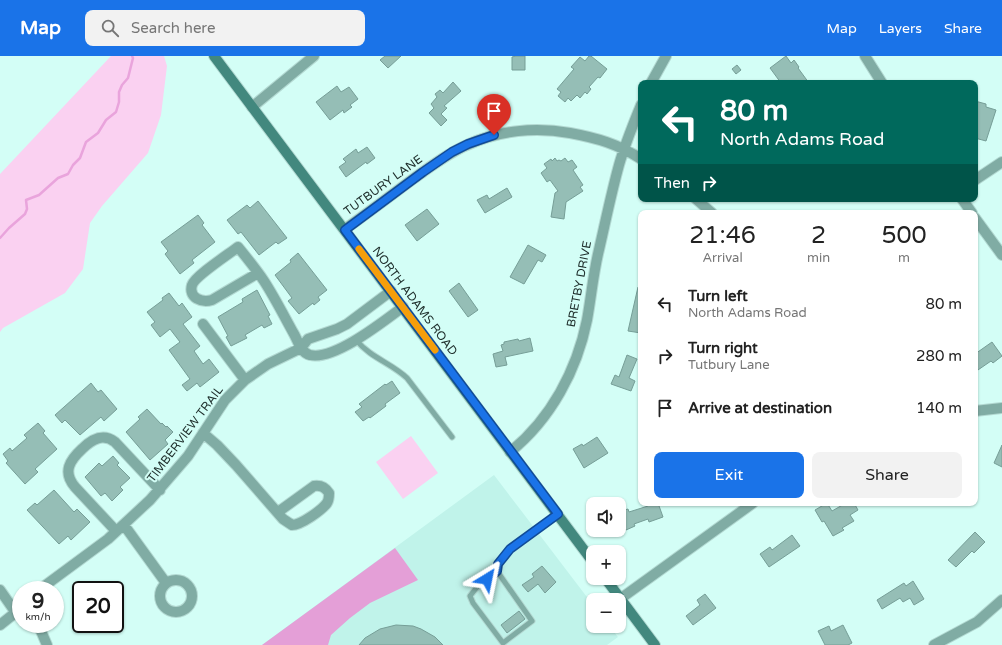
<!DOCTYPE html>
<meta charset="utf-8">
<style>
body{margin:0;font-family:"Varela Round",sans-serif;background:#f2f2f2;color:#222;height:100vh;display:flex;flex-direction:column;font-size:15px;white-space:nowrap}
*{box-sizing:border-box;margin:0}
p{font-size:13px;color:#767676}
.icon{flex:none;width:22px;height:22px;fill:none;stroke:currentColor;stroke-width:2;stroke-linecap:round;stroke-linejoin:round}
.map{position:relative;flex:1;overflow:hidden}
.sheet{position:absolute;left:638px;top:154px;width:340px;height:296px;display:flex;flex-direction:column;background:#fff;border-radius:8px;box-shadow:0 1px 3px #0004}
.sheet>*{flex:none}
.guide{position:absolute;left:638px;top:24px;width:340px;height:122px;border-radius:8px;box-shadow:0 1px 3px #0004;background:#00695c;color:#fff;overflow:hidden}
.tools{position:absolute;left:586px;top:441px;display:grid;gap:8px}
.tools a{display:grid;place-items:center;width:40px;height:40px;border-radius:8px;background:#fff;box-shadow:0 1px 3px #0004;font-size:20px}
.speed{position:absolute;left:12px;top:525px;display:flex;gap:8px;font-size:20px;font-weight:700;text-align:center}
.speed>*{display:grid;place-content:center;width:52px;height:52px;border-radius:50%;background:#fff;box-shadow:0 1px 3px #0004;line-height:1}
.speed small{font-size:10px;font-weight:400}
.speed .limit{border:2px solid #111;border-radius:6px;background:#fff;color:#111}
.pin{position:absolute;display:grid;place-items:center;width:34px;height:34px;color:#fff;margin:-41px -17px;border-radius:50% 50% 50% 0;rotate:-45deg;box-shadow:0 0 4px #0007}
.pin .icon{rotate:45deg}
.me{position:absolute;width:44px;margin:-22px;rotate:35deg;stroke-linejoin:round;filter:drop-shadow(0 0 3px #0008)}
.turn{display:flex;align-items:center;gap:14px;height:84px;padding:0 16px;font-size:18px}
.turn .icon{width:52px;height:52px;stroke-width:2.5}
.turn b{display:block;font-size:28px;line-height:34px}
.then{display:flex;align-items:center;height:38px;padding:0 16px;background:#0003;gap:8px;font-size:15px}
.eta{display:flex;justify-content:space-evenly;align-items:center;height:68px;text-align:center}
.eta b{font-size:24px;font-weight:600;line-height:28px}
.button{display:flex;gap:8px;margin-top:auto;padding:8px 16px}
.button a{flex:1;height:46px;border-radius:8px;background:#1a73e8;color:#fff;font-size:16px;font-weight:600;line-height:46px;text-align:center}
.button a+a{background:#f2f2f2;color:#222}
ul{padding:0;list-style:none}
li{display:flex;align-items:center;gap:12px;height:52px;padding:0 16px}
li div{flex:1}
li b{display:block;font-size:15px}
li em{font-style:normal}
header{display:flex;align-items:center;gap:24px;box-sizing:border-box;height:56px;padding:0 20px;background:#1a73e8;color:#fff}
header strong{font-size:19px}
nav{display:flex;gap:22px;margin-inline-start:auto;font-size:14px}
.search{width:280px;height:36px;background:#f2f2f2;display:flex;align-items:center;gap:10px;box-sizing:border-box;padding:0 14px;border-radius:8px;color:#767676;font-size:15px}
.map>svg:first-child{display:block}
.built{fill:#c0f3ea}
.green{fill:#fad1f1}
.forest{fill:#e49fd7}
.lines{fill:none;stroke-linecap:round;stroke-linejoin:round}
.stream{stroke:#e9a4dc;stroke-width:2.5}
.building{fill:#95beb6;stroke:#769e97}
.lane-casing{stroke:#b3d9d2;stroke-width:7}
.street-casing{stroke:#b3d9d2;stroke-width:12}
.secondary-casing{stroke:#b3d9d2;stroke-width:12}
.lane{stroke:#80aca4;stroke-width:5}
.street{stroke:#80aca4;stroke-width:10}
.secondary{stroke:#42887e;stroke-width:10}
.route-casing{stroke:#114b97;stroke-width:10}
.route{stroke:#1a73e8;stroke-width:7}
.slow{stroke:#f59e0b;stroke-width:7}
.labels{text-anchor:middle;stroke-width:4;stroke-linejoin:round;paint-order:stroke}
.street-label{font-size:12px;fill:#21312e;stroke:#d3fef6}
</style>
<header>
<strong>Map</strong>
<div class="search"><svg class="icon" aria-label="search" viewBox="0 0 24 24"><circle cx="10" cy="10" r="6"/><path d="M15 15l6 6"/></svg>Search here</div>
<nav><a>Map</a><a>Layers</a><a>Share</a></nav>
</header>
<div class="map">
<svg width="1002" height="589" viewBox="0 0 1002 589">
<rect width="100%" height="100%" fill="#d3fef6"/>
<!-- built -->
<path class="built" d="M494,419L593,549V570H609L618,581L607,589H262Z"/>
<!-- green -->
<path class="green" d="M111,0H164L167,10L161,59L148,97L102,150L90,167L83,213L65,237L3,272L0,276V118Z
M411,380L438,417L403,443L376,406Z"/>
<!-- forest -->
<path class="forest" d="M395,492L418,524L370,547L350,562L331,579L328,589H262Z"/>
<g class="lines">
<!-- stream -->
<path class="stream" d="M0,182L9,172L25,158L27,153L26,144L39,139L58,122L68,118L73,109L80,102L86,86L98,77L106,64L116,56L119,46V36L122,29L128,22L133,2L132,0"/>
</g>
<!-- building -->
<path class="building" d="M385,0H401L388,12L380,4Z
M516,0H525V14H512V1Z
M589,0H591L607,13L600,22L598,21L589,31L591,33L587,38L585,36L580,42L577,39L571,45L568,42L565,46L558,40L561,36L557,33L574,13L571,11L580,1L585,5Z
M786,0L791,7L794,4L799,11L798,12L809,27H781L770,12Z
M737,9L741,14L736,18L732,13Z
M453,26L461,35L444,50L447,52L441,58L447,64L441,70L429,57L434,52L431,48L437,41L435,38L440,34L443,37Z
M337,30L341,36L349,31L358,43L350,49L352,51L344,57L343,54L330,64L316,46Z
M975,45L986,48V51L996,54L986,85L975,82L977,70H975Z
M367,91L375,102L367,108L366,106L346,121L339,111L346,106L343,103L356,93L358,97Z
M555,102L557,105L559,104L561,105L565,102L568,106L572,104L577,111L573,114L583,129L580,131L583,135L566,146L564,163L551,161L555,137L558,135L550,124L547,126L541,117L547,112L544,108L551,103L552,105Z
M507,132L512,141L485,157L477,144L487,139L489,143Z
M258,145L287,182L278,188L276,186L259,199L241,176L238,178L227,164L247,149L250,152Z
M427,153L439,168L417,185L405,169Z
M198,159L204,167L202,169L215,186L192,204L194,207L180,218L165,198L168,195L161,186Z
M528,189L546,199L542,206L538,204L524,228L510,221Z
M298,197L327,234L318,241L320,244L314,249L313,247L299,258L288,245L292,242L275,219L291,206L290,204Z
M459,227L478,254L468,261L449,235Z
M638,231H641V277L628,275Z
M257,234L270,259L268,260L272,268L264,272L262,269L245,279L247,282L231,290L226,281L228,280L218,261L243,246L242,243Z
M169,237L179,250L182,247L192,261L183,268L200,290L194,295L203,308L209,303L219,316L200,331L197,327L187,335L182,329L190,323L169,294L180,286L170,273L160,281L151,269L155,266L147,256L163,244L162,242Z
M530,282L533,295L505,301L507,309L496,311L493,298L503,295L501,289L504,288V286L518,283L519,285Z
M992,286L1002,300L993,307L991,305L975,316V298Z
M627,299L637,303L629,322L635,325L631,335L611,328L615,319L619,321Z
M392,325L400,337L385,348L386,350L370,362L369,361L363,365L355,356L362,351L359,348L385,328L386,329Z
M91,327L98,336L101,334L117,353L104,365L101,361L80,379L65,364L62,367L55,359Z
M147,353L161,368L162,367L166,371L167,370L173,376L165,384L168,388L150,404L126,376L140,363L138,361Z
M38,367L45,375L43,377L57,393L35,413L38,416L25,428L6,407L8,405L3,398L10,392L12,395L27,382L24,379Z
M597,381L608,397L584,412L573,393L582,388L583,390Z
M1002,389V411L994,407Z
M113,400L119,407L117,409L130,422L120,431L123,434L112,445L105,437L101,440L85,421L99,407L102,410Z
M54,434L74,456L77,453L90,466L71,484L68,480L59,488L27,454L35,447L37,449Z
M647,447H658L663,461L649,466L648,463L634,468L635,470L626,474L621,459H622L621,455L628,453L629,456L648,450Z
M827,447L832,455L846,447H854L858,454L850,459L854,465L842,472L844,474L833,480L824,465L822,466L815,454Z
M975,476L985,486L974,497L972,495L956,511L948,504Z
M792,479L800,490L769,511L760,498L770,491L772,494Z
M542,510L556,526L545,537L538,528L528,536L522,529L534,521L532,518Z
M913,525L924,543L914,549L910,542L903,546L900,542L882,553L877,544L904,527L906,530Z
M705,538L716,552L693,569L686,560L700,549L697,544Z
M519,555L525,563L507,577L501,569Z
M396,569L413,570L421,573L435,581L443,589H359L365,582L380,573Z
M843,569L852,587L848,589H825L818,575L829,570L831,575Z"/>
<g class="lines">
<!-- lane casing -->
<g class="lane-casing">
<path id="lane" d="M356,284C371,302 391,307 407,322L452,381
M497,515L477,531L470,540L473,547L503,587L532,565L497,515L498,508L510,493L558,458"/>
</g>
<!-- street casing -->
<g class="street-casing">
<path id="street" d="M865,0L882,27
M651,27L666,0
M252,51L314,0
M975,124L1002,106
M696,143L712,157
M962,143L972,157
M975,162L1002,199
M345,173C368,157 390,140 413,123C430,111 448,97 467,89C499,74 536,71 570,77C597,82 618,88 641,103
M258,217L212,244C202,247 188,242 192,229C195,220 229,198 238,191C247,202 256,213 264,225C275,242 284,260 294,278C298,285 301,297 310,299C334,305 384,265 403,251
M203,268L245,324
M975,355L1002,352
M203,377L217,389L236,409L283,463L292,469C301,469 322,454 327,447C329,444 329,441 329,437C325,431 321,429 314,430L278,456
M510,396C551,363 577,314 587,264C591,242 593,220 598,198C605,168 611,138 619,109C625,88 633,69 641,49
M124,469L166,527
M116,475L75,431C62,416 70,404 82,393C92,383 103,377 115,386L160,434
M160 540a16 16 0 1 1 32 0a16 16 0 1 1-32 0Z
M0,534L16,557
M39,534L108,483L150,444L188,400L225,344L245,324L268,308L301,292L308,283L337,273L347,268L391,235
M620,543L753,447
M38,568L47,589
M0,569L20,553
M934,589L977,566L1002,544"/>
</g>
<!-- secondary casing -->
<g class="secondary-casing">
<path id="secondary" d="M214,0L593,506
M605,522L655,589"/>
</g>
<!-- lane -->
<use href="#lane" class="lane"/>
<!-- street -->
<use href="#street" class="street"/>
<!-- secondary -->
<use href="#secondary" class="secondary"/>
</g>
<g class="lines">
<!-- route casing -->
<g class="route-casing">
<path id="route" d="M487,523L497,515L498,508L510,493L558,458L345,174L423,116L452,96L468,88L494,79"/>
</g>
<!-- route -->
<use href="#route" class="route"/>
<!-- slow -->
<path class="slow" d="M359,193L435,294"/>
</g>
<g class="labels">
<!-- street labels -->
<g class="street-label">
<text transform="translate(383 129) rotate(-36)" y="4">TUTBURY LANE</text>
<text transform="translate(579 228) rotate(-79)" y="4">BRETBY DRIVE</text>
<text transform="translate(415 245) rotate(53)" y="4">NORTH ADAMS ROAD</text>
<text transform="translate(185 378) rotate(-53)" y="4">TIMBERVIEW TRAIL</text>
</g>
</g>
</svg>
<div class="tools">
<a><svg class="icon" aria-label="sound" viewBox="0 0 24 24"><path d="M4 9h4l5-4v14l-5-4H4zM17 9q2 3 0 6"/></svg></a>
<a>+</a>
<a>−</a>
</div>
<div class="speed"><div>9<small>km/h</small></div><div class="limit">20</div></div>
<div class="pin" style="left:494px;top:79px;background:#d93025"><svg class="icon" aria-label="arrive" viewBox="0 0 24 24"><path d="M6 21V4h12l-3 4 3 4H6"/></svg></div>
<svg class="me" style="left:487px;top:523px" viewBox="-20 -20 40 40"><path d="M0-17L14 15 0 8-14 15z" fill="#1a73e8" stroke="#fff" stroke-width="4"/></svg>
<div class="guide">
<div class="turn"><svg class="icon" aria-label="left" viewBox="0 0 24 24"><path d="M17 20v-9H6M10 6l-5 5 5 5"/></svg><div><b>80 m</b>North Adams Road</div></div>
<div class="then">Then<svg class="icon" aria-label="right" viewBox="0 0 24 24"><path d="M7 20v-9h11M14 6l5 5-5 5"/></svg></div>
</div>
<section class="sheet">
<div class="eta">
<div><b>21:46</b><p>Arrival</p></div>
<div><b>2</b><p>min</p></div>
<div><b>500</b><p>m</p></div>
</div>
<ul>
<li><svg class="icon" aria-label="left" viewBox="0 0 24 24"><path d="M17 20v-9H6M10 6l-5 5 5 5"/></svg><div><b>Turn left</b><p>North Adams Road</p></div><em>80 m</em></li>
<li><svg class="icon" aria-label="right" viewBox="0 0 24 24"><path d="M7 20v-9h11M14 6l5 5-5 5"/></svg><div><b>Turn right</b><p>Tutbury Lane</p></div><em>280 m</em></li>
<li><svg class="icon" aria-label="arrive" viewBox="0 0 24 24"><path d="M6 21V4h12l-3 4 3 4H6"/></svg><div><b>Arrive at destination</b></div><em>140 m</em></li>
</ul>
<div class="button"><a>Exit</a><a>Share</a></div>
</section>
</div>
